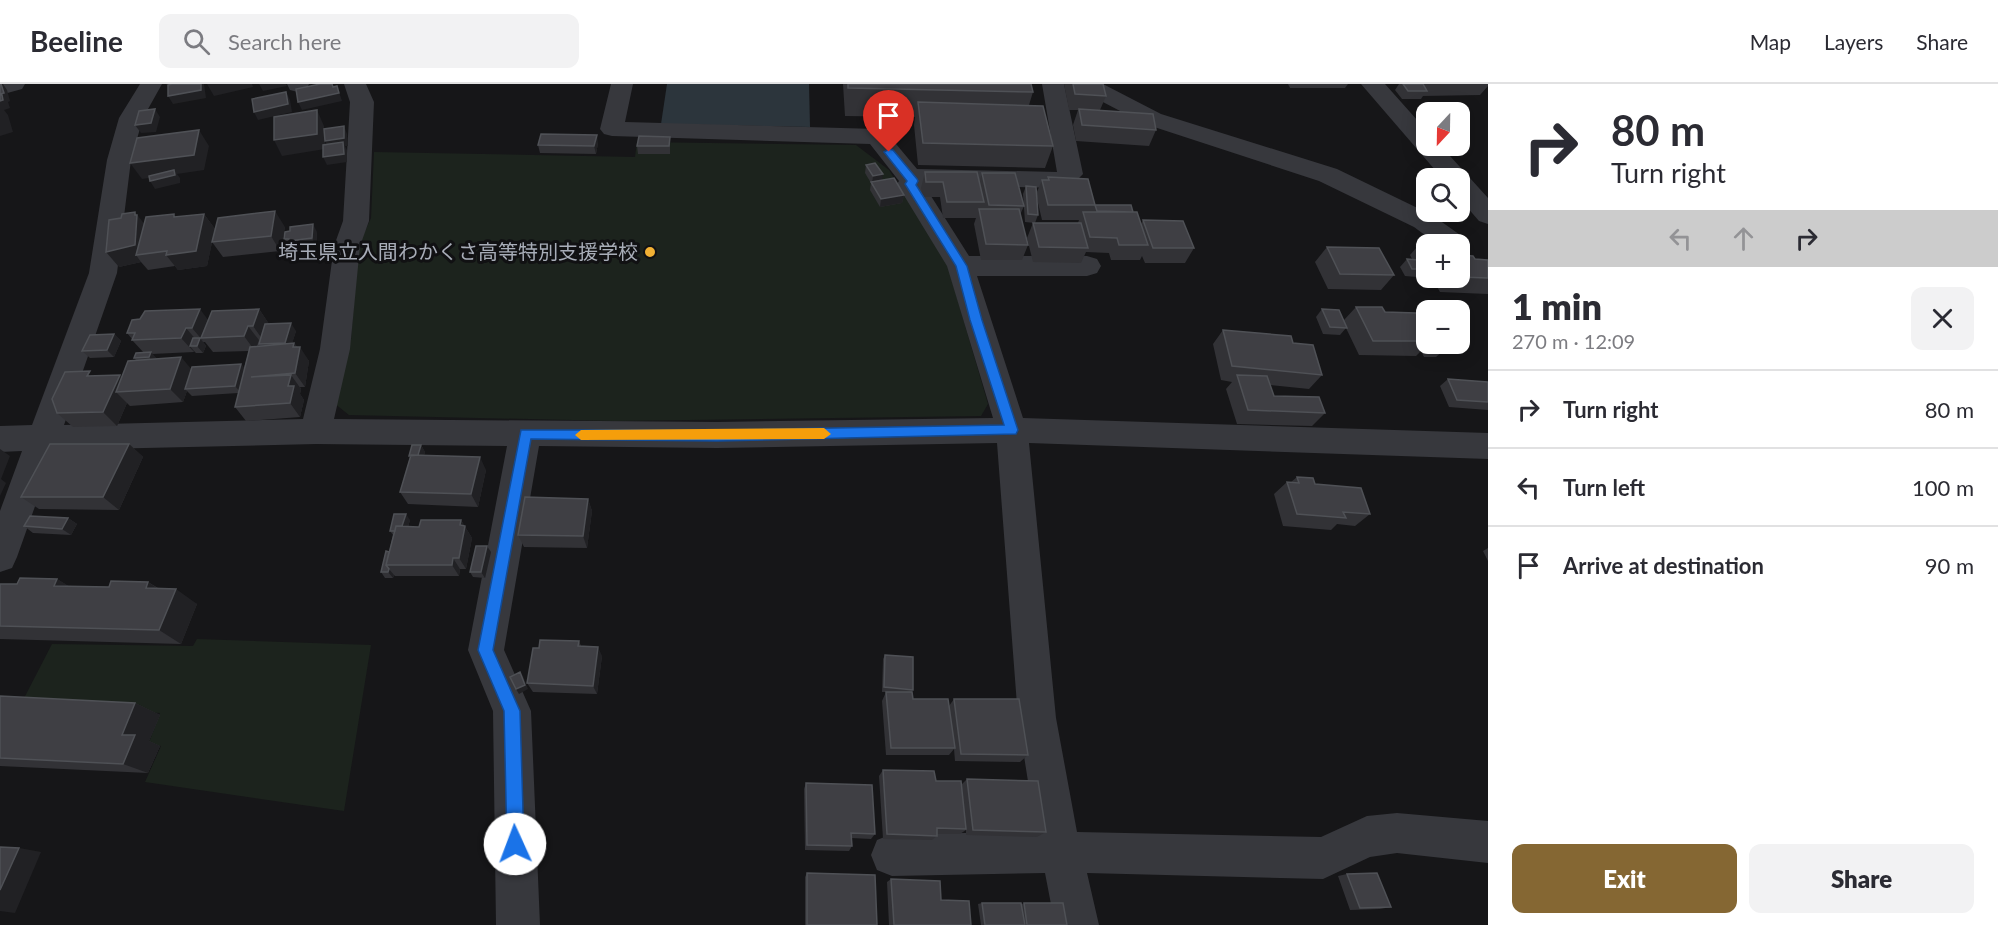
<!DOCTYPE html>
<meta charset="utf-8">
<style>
body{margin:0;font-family:Lato,"Noto Sans JP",sans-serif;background:#f2f2f3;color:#2b2b33;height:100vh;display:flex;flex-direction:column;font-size:22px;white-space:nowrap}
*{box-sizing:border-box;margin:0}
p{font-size:20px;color:#7c7c81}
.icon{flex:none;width:33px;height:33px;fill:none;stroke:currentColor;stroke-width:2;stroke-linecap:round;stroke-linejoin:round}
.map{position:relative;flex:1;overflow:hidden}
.drawer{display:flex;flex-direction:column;background:#fff;width:510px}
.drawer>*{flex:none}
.banner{background:#fff;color:#2b2b33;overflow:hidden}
.needle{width:39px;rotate:202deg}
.tools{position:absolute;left:1416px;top:18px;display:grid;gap:12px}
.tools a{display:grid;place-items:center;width:54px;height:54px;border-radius:12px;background:#fff;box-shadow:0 3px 15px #0003;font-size:30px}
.pin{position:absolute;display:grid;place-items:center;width:51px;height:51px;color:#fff;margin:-62px -26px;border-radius:50% 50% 50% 0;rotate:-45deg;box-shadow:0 0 6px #0007}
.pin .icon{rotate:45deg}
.me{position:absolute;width:66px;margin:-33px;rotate:358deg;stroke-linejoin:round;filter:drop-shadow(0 0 4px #0008)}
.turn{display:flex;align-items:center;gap:21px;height:126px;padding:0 24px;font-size:27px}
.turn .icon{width:78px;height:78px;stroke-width:2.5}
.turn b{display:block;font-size:42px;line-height:51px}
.lanes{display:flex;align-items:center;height:57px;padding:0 24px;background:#0003;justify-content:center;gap:30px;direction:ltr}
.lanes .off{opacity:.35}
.round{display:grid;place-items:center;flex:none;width:63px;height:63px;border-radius:12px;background:#f2f2f3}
.head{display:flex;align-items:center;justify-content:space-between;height:102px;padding:0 24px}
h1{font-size:36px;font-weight:800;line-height:45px}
.button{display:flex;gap:12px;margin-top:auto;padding:12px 24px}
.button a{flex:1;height:69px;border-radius:12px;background:#856733;color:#fff;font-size:24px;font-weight:800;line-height:69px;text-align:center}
.button a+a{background:#f2f2f3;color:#2b2b33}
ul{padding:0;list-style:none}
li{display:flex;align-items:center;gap:18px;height:78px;padding:0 24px;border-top:2px solid #e1e1e2}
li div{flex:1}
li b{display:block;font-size:22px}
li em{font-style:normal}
header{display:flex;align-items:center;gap:36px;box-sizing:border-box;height:84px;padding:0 30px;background:#fff;border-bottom:2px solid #e1e1e2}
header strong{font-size:28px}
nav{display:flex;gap:33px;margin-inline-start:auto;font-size:21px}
.search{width:420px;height:54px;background:#f2f2f3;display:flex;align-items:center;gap:15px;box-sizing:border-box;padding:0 21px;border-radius:12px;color:#7c7c81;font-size:22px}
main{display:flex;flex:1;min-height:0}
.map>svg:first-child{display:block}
.green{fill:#1c231d}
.water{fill:#2c353c}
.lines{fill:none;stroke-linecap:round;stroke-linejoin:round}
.minor{fill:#37383d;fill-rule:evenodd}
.wall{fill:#323236;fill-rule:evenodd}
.shaded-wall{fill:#212124}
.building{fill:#3f3f44;stroke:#4f5156;stroke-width:1.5}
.route{fill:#1a73e8;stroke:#114b97;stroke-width:1.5}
.slow{fill:#f59e0b}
.poi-dot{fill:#f2b134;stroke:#111113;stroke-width:2}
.labels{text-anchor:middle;stroke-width:6;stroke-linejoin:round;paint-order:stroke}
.poi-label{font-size:20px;fill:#a8adb8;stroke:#111113;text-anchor:end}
</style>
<header>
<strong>Beeline</strong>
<div class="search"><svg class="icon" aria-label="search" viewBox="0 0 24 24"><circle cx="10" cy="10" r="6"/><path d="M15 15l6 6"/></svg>Search here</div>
<nav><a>Map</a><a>Layers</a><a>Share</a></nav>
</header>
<main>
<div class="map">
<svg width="1488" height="841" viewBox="0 0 1488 841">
<rect width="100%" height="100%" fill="#161618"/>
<!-- green -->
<path class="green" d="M637,58L856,61L889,86L946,176L988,320L981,332L615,337L349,331L334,319L351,255L359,160L371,134L374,68L635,73Z
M197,555L371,561L344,727L145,698L161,662L148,661L160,629L20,622L52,560L193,562Z"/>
<!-- water -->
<path class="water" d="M667,0H809L810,43L661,40Z"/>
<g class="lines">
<!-- minor -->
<path class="minor" d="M0,0H25L22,5L0,11Z
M140,0H162L143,34L131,76L117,189L64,341L303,335L320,265L334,162L343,137L350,18L344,0H366L374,18L369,137L360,162L350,265L334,335L717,338L993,334L947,182L897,100L899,97L870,60L612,52L604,50L600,45L611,0H633L625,38L877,45L886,48L917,85L1057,88L1042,0H1064L1083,90L1071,102L1062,104L924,101L969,172H1087L1097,175L1101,182L1097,189L1087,192H977L1023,334L1488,349V375L1029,359L1056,634L1077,748L1321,753L1367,732L1397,729L1488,737V779L1397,769L1370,773L1323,795L1087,789L1099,841H1055L1045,789L892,792L877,786L871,771L877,756L892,750L1036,748L1018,634L997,359L717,364L539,362L504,566L531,627L540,841H496L493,627L468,566L507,362L316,360L55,366L17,473L12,484L0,488V427L22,367L0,368V342L32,341L89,189L107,76L119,34Z
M287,0H309L306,6L298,8L290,6Z
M1075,0H1103L1161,30L1337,85L1432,131L1463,153L1467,160L1463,167L1460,168V160H1437L1414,143L1319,97L1145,40L1078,5Z
M1361,0H1385L1426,46V62H1441L1488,114V140L1479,137L1460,115V94H1442Z"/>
</g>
<!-- wall -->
<path class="wall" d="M843,0H1031L1033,8L1029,21L1053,62L1045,84L918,81L914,41L915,33L845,32Z
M1064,0H1103L1106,12L1100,26L1156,46L1149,62L1076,57L1073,41L1078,26H1069Z
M1288,0H1348L1345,4H1290Z
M1399,0H1488V2L1480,11L1423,12L1421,15H1402L1395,6Z
M670,53V70H638L637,62Z
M598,59L596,70L540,69L538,61Z
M866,81L882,96L904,111L902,119L880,123L870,106L871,99L865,89Z
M925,88L979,98L982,89L1024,122L1020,131L1028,161L1022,176H981L974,140L976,134H943L940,113H923L921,104Z
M1048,93L1095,121L1133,128L1141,140L1143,136L1194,164L1185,179H1145L1142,172L1140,176H1111L1109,169L1086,168L1081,179L1033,178L1027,154L1033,139H1078L1079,136H1042L1037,115L1038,131L1035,139L1025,138L1023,110L1026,102L1036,110L1042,96H1047Z
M204,130L215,145L285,143L280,167L223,173L212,158L207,182L178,186L175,182L148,186L141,178L119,183L144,140L177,133Z
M317,148L316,162L293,165L292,163H288L284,155Z
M1327,163L1394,191L1381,206L1328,205L1315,178Z
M1417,163L1426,164V181H1421L1424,185L1417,193L1405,192L1400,183L1407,175H1412L1410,171Z
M1475,175L1488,176V210L1440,208L1432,194H1460Z
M1356,223L1419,235H1426V260H1441L1444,266L1436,273H1424L1421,267L1416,272L1359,271L1346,244L1340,251L1323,250L1316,233L1322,225L1344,236Z
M259,225L269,240L296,247L292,259H294L309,277L305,303H300L301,305L300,310L304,316L300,333L246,337L235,323L238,309L192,312L187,307L183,318L130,322L127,319L117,342L73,343L57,329L94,292L120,291L122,293L136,276L134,274L144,269L132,256V255L127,249L140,235L208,236ZM203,258H205L213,268L249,267L244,284L241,280L191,285L157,275L152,270L194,268V267L196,269H203L206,262Z
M1223,246L1293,259L1322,291L1309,305L1270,301L1274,312L1325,329L1312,342L1237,340L1226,305L1232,298L1221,296L1213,260Z
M114,250L121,257L114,273L90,274L82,267Z
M1448,295L1488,298V326L1449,323L1440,302Z
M129,360L143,373L119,426L39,425L21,413Z
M421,361L425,368L424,371L486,386L478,423L408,420L400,408L410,373L409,372Z
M1297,393L1315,400L1370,430L1355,442L1337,440L1331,446L1283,442L1274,410L1287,398H1291Z
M588,415L592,427L587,464L524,463L518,451Z
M68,434L77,440L71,451L33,449L24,442Z
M410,436L408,443H419L461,436L472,454L466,485H460L459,492H395L394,491L393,494H385L381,488L389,468L393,451L390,447Z
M1488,464V477L1483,467Z
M491,468L485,494L473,493L470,488Z
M57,495L68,502L109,503L148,498L158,504L197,520L181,560L0,555V500H17Z
M579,557L581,562L602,572L597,610L533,608L527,599L539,564Z
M885,571L913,606L912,608L913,615L949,622L954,615L1028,671L1020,678L955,677L954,665L949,671H886L882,617L886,608H882L883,575Z
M0,612L135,619L160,631L149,657L160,662L148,689L0,682Z
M883,686L936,697L961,701L967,695L1046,748L1037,753L966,751V746L960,750H937V752L932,756L883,755L879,692Z
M806,699L875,750L871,755L851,754L852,762L849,767L805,766L804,705Z
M807,789L877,841H805V793Z
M1347,790L1391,823L1380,825L1350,826L1338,792Z
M891,795L941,816L971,841H889L887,798Z
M982,819L1022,820L1024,819L1067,841H981L978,820Z"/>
<!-- shaded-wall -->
<path class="shaded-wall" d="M1,0H3L7,6L10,17L8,18L10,24L4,26L8,31L13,48L0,52V10Z
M166,0H204L206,14L173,20L168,12L170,7Z
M207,0H252L253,3L214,12Z
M259,0H286L287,2L263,7Z
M332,0L335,6L337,2L342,17L302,26L298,18Z
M286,8L290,16L292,28L258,36L254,28Z
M155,25L160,33L156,48L141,49L135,41Z
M317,26L324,42L325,57L344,42L347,50L348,62H345L347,66V78L327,81L323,73L329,65L325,57V65L282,72L274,56Z
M199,46L209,62L204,86L177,90L180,94V99L155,105L150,97L175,90L142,95L130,79Z
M597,51L598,59L596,70L594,62Z
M883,90L882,98L872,100L873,92Z
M904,111L902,119L880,123L881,115Z
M275,127L285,143L280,167L271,152Z
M135,128L149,146L136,171L141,178L119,183L106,168L135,131Z
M204,130L215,145L207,182L178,186L166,171Z
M313,140L317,148L316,162L312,154Z
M200,225L211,240L201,254L204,258L192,244Z
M259,225L269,240L263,256L253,242Z
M291,239L296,247L290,266L285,259Z
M248,242L259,256L255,267L244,252Z
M186,244L198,258L190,262L194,267V268L181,254Z
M114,250L121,257L114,273L107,266Z
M200,254L206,262L203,269L197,262Z
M294,259L299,266L300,263L309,277L305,303L295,289L293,263Z
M151,268L158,276L155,280L149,273Z
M181,273L193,287L185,305L187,307L183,318L170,305Z
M241,280L247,287L241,309L235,302Z
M120,291L133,305L116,308L127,319L117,342L103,328Z
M291,291L301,305L300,310L304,316L300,333L290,319L288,302Z
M129,360L143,373L119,426L103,413Z
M421,361L425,368L422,378L418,372Z
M0,365L10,372L1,395L6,399L0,412Z
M480,373L486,386L478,423L471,410Z
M588,415L592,427L587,464L583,452Z
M406,430L410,436L405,453L401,447Z
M68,434L77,440L71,451L62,445Z
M461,436L472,454L466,485L459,474L460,441Z
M487,462L491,468L485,494L481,488Z
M453,474L460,485L459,492L452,481Z
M389,485L394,491L393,494L388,488Z
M57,495L82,510L54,502Z
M148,498L170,513L146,504Z
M176,505L197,520L181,560L159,546Z
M598,563L602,572L597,610L593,602Z
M520,588L523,592L528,605L519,610L516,605Z
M135,619L160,631L149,657L160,662L148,689L123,680L122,651Z
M19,764L41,768L15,829L0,827V806Z"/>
<!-- building -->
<path class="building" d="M0,0H1L4,9L0,10Z
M172,0H201V6L168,12V1Z
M320,0H332L333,3L337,2L339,9L298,18L296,5Z
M848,0H1031L1033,8L848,4Z
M1073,0H1103L1106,12L1075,10Z
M1403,0H1423L1427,7H1408Z
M286,8L288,20L254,28L252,15Z
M0,11H2L3,16L0,17Z
M918,18L1043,22L1053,62L923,59Z
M155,25L151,39L135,41L139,27Z
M1079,25L1153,30L1156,46L1082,41Z
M317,26V50L274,56V33Z
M344,42V54L325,57L324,45Z
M199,46L194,71L130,79L137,54Z
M541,50L597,51L594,62L538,61Z
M639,52L670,53L669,62H637Z
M343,58L344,70L323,73V61Z
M875,79L883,90L873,92L866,81Z
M174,86L175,91L150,97L149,92Z
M925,88H977L984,118H947L943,98H926Z
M982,89H1015L1024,122L989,121Z
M1048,93L1088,95L1095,121H1048L1042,96H1049Z
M894,94L904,111L881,115L871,98Z
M1026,102L1036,103L1038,131L1028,130Z
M1095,121H1131L1133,128L1097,127Z
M979,125H1019L1028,161L986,160Z
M275,127L271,152L212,158L218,134Z
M135,128V131H137L135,161L106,168L109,136L121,134L122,130Z
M1083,128H1137L1148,161H1119L1117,154L1090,153Z
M174,130V133L204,130L196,167L166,171L167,167L136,171L146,133Z
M1143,136L1183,137L1194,164H1153Z
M1033,139H1081L1088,164L1039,163Z
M313,140L312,154L289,157V155H284L285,148L290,147V143Z
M1327,163L1379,164L1394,191L1340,190Z
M1417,163L1426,164V173H1422Z
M1460,171L1473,172L1475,175L1488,176V194L1460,193Z
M1407,175L1418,176L1424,185H1412Z
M1356,223H1382L1385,228L1416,229L1426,249V257H1373Z
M200,225L192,244H186L181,254L132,256L135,249H127L132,236L140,235L145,227Z
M259,225L253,242H248L244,252L201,254L212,227Z
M1322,225L1339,226L1347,244L1330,243Z
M1419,235H1426V249Z
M291,239L285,259L259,260L265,240Z
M1223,246L1291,252L1293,259L1313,261L1322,291L1232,282Z
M114,250L107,266L82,267L90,251Z
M193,254H200L197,262H190Z
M294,259L293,263H300L295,289L251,293L291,291L288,302H294L290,319L235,323L250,263Z
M1429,260H1441L1444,266H1432Z
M151,268L149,273L134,274L136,269Z
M181,273L170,305L116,308L128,277Z
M241,280L235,302L185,305L192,283Z
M90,287L87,292L120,291L103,328L57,329L52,315L65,288Z
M1237,291L1267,292L1274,312L1319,313L1325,329L1248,326Z
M1448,295L1488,298V318L1457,316Z
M50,360H129L103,413H21Z
M412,361H421L418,371L409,372Z
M411,371L480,373L471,410L400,408Z
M1297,393L1313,394L1315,400L1361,404L1370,430L1343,428L1346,434L1297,430L1287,398L1299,399Z
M525,413L588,415L583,452L518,451Z
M394,430H406L402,442H396L395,447H390Z
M30,432L68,434L62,445L24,442Z
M421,436H461L460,441L465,442L459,474H453L452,481H386L396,442L419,443Z
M476,462H487L481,488H470Z
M386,467L389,468L386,481L389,485L388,488H381Z
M20,494L57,495L54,502L109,503L111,497L148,498L146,504L176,505L159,546L0,542V500H17Z
M540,556L579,557L578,562L598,563L593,602L527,599L533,564H539Z
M885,571L913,573V606L884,603Z
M520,588L525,601L516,605L510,593Z
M886,608H912L913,615H948L955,664H891Z
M0,612L135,619L122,651H135L123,680L0,674Z
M954,615H1019L1028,671L961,670Z
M883,686L934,687L936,697H961L966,745L937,744V752L887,750Z
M967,695L1038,697L1046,748L973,746Z
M806,699L872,701L875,750L851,749L852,762L807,761Z
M0,763L19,764L0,806Z
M807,789L875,791L877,841H807Z
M1377,789L1391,823L1360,824L1347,790Z
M891,795L940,797L941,816L969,817L971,841H894Z
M982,819H1021L1025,841H985Z
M1024,819H1063L1067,841H1027Z"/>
<!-- route -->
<path class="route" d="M889,65L893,66L917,95L918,97L916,101L967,182L982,236L1018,346L1016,350L717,357L531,355L493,566L520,627L524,760L521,766L515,768L509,766L507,760L504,627L478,566L521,346H717L1004,341L970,236L956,182L905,100L907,97L884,68Z"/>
<!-- slow -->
<path class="slow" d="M824,344L831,350L824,355L581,356L575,351L581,346Z"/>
<!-- markers -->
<circle class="poi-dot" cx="650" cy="168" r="6"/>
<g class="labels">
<!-- poi labels -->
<g class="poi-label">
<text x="638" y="175">埼玉県立入間わかくさ高等特別支援学校</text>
</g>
</g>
</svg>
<div class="tools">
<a><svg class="needle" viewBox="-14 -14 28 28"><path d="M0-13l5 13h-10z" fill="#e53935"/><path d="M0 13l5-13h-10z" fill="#7c7c81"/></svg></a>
<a><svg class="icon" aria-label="search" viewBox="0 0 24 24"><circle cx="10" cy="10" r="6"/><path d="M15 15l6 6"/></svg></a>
<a>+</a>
<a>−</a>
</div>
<div class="pin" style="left:889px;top:68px;background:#d93025"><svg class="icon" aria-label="arrive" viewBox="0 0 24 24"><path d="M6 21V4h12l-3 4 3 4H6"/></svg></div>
<svg class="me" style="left:515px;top:760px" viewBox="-20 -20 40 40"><circle r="19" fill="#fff"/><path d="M0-13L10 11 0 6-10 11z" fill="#1a73e8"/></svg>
</div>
<section class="drawer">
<div class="banner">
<div class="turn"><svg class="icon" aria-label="right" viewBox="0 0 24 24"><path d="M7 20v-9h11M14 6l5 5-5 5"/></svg><div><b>80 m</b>Turn right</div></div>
<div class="lanes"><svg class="icon off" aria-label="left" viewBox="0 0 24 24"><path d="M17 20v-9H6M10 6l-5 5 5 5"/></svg><svg class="icon off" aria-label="ahead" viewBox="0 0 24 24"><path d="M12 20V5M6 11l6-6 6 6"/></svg><svg class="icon" aria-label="right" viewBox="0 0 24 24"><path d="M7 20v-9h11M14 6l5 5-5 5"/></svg></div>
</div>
<div class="head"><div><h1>1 min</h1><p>270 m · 12:09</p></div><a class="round"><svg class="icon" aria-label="close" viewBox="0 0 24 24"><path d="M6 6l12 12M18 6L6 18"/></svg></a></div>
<ul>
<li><svg class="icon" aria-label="right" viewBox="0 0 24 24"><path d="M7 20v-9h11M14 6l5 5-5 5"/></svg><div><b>Turn right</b></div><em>80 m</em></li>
<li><svg class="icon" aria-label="left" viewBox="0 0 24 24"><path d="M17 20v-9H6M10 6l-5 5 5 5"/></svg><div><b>Turn left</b></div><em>100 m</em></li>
<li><svg class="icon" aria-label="arrive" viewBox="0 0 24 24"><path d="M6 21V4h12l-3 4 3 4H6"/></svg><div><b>Arrive at destination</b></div><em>90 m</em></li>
</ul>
<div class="button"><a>Exit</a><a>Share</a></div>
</section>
</main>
